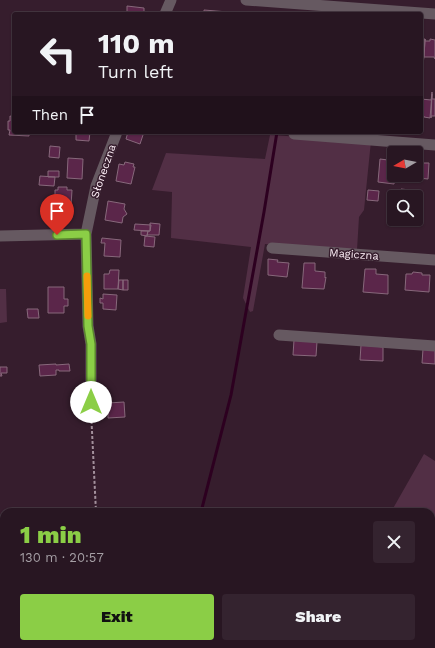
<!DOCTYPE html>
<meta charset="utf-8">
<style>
body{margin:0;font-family:"Work Sans",sans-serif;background:#34232f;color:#f1f3f6;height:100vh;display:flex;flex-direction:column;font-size:15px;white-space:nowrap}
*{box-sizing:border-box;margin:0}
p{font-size:13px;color:#a59fa5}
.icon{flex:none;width:22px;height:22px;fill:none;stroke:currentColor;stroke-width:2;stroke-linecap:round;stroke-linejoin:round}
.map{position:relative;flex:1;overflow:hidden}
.drawer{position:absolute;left:0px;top:508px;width:435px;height:140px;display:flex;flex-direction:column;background:#281622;border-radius:12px 12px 0 0;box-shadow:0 1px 3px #0004,0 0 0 1px #443540}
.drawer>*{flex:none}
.top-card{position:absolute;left:12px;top:12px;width:411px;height:122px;border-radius:4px;box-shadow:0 1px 3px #0004,0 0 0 1px #443540;background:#281622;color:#f1f3f6;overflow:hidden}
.needle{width:26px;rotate:260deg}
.tools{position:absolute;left:387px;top:146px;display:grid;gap:8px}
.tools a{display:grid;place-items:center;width:36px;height:36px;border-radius:4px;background:#281622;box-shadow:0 1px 3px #0004,0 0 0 1px #443540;font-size:20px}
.pin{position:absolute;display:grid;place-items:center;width:34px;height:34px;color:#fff;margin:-41px -17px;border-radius:50% 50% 50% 0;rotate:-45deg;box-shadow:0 0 4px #0007}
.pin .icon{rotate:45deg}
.me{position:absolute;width:44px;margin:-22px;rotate:0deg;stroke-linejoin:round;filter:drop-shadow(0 0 3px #0008)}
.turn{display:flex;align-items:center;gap:14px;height:84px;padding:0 20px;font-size:18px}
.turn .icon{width:52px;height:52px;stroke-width:2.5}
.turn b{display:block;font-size:28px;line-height:34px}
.then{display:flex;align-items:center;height:38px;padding:0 20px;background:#0003;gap:8px;font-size:15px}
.round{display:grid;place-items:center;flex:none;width:42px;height:42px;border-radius:4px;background:#34232f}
.head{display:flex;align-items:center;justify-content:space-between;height:68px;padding:0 20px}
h1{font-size:24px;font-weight:800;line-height:30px;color:#8bce46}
.cta{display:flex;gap:8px;margin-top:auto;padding:8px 20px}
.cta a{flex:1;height:46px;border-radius:4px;background:#8bce46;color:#111;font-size:16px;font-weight:800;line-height:46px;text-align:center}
.cta a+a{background:#34232f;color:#f1f3f6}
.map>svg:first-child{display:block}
.built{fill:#422337}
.green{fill:#522f45}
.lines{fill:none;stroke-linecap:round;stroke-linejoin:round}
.stream{stroke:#2d0020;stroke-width:3}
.building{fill:#5b264a;stroke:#87687b}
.path{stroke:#a3909c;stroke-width:2;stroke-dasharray:3 2;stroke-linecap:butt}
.minor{stroke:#665961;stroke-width:11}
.rail{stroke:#bdabb6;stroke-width:3;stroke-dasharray:6 3;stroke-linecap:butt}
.route-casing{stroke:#5a862e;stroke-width:10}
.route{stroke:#8bce46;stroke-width:7}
.slow{stroke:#f59e0b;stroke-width:7}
.labels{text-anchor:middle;stroke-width:3;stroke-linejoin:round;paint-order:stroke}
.street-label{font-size:11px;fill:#fdeff7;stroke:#361d2d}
</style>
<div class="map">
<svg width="435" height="648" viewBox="0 0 435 648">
<rect width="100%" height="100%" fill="#361d2d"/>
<!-- built -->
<path class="built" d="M0,516L4,520V559L0,555Z
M107,644H154L160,648H113Z"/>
<!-- green -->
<path class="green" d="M270,135L371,141L364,210L359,217L357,250L265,244L253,311L250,312L243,298L251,247L171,238L172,192L152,190L166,153L265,159Z
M0,289H6L7,322L0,323Z
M424,454L435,461V563L431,560V512H391Z
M92,644H107L113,648H92Z"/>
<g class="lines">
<!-- stream -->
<path class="stream" d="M201,512L231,395L264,212L277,132
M167,648V644"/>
</g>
<!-- building -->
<path class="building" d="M127,6L144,8V14L127,13Z
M204,10L240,13V14H204Z
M421,39H425L424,57L423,63V61L421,60Z
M425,39V41H430V39L435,40V59L434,57H424Z
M432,92V99H435V116H431V118Z
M432,94L430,118L424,117V116H421V99L431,100Z
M10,116L14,117V132H29V136L9,135L10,130H8V121H10Z
M76,132H90L89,141L76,140Z
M128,132H148L147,134L144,132L140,144L126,139Z
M50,146L60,147L59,158L49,157Z
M68,158L83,159L82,179L67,178Z
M380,159L388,160V163L394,164V175H395L394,184L378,182Z
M125,162L134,164L133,167H135L131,184L116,181L119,164L124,165Z
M416,163L419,164V163H429L428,179L418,178V180L408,179V175H416Z
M48,171H59V177H48Z
M40,176L55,177L54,186L39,185Z
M58,187H67V190H72L71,206L55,205V190H58Z
M401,189L410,190V197H400Z
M368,190L379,191L378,201L367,200Z
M108,201L125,204L124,209L127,214L123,217L122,223L105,220Z
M150,223L160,224L159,235H147L148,231H150Z
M135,224L151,225L150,231L134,230Z
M141,231H148L147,236L141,235Z
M145,236L155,237L154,247L144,246Z
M102,238L121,240L120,257L104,256L105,243H101Z
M268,259L278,260L277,262L289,263L287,277L268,275Z
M304,263H315V271L325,272V278L326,277L324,289L302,288Z
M365,269H376V274L388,275V294L363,292Z
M110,270H119L118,289H104V274H109Z
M413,272L422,273V275H430L429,292L405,290L406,274H412Z
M119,280H123V290L118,289Z
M123,280H128V290H123Z
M48,287H64V299H68V306H64V313H48Z
M103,294L117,295L116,310L103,309V303H100V298L103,299Z
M27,309H38L39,318H28Z
M294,340L317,342L316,356L293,355Z
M361,345L383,347V361L360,360Z
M423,349L435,350V364L422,363Z
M56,364V365L69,364L70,371H59V370H56V375L40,376L39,365Z
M0,367H7V373H1L2,376H0Z
M124,402L125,417L108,418V403Z"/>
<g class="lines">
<!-- path -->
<path class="path" d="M91,411L96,512
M90,648L91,644"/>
<!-- minor -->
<path class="minor" d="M246,0L435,14
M165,14L171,0
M294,134L435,145
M0,236L86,234
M272,248L435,260
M279,335L435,346
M91,402V344L88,326L86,234L96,186L117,132"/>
<!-- rail -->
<path class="rail" d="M0,533L4,537
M130,644L135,648"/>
</g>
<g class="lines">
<!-- route casing -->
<g class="route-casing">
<path id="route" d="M57,235L86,234L88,326L91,344V402"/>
</g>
<!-- route -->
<use href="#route" class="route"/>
<!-- slow -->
<path class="slow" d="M87,276L88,316"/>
</g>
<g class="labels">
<!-- street labels -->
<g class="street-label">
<text transform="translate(103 171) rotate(-71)" y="4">Słoneczna</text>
<text transform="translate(354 254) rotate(4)" y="4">Magiczna</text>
</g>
</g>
</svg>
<div class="tools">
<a><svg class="needle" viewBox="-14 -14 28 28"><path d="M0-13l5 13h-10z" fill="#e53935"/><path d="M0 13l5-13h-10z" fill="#a59fa5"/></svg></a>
<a><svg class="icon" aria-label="search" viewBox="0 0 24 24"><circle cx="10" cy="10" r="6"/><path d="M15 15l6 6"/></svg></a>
</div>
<div class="pin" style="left:57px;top:235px;background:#d93025"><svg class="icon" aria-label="arrive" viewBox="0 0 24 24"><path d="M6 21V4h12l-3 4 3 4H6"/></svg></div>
<svg class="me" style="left:91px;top:402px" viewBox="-20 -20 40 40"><circle r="19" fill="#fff"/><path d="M0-13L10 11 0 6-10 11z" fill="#8bce46"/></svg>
<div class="top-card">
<div class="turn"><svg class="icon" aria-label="left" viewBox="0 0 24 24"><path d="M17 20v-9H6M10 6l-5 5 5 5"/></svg><div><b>110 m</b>Turn left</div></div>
<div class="then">Then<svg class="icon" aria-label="arrive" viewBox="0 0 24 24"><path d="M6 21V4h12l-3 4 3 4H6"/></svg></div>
</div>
<section class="drawer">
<div class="head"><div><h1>1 min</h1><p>130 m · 20:57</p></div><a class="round"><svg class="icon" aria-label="close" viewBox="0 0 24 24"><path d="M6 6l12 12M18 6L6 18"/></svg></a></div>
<div class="cta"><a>Exit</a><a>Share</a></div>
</section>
</div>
